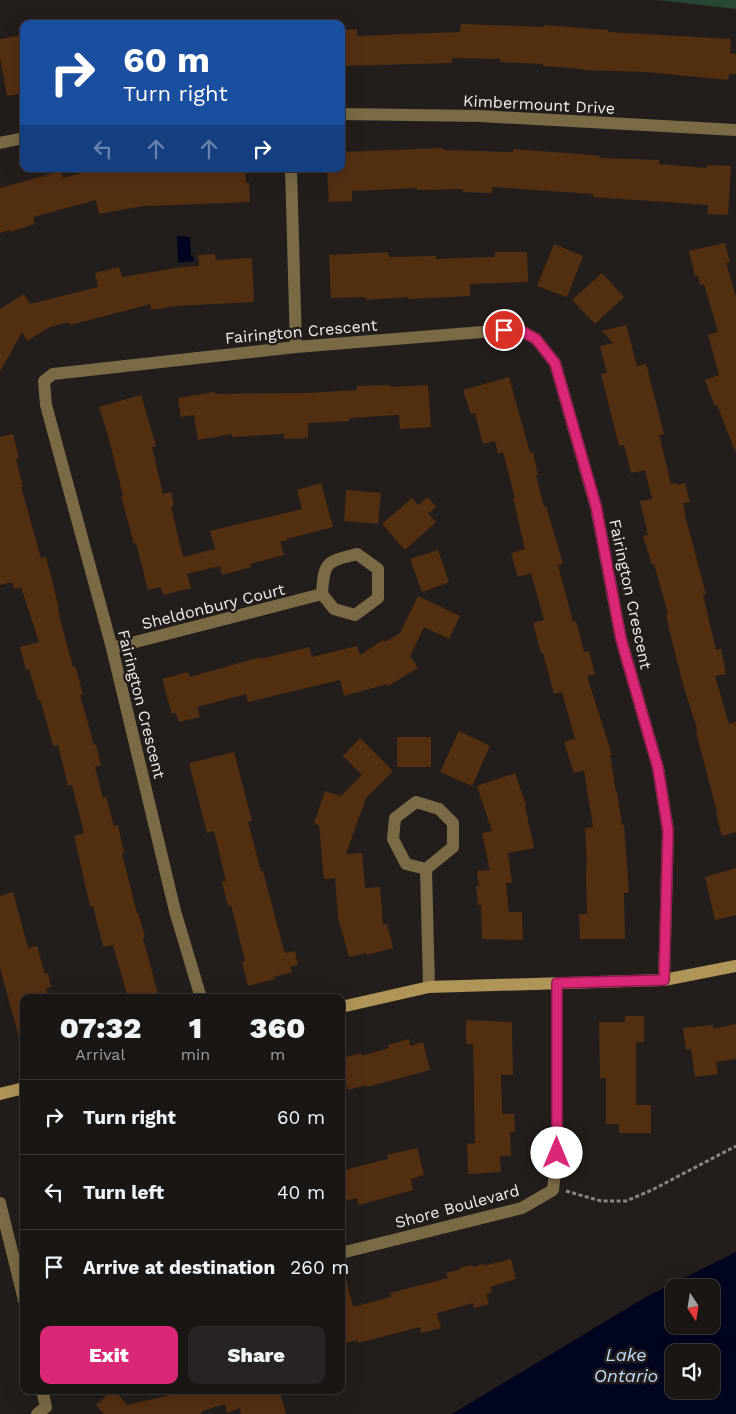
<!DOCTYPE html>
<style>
body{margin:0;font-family:"Work Sans",sans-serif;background:#272322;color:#f1f3f6;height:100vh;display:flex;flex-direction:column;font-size:19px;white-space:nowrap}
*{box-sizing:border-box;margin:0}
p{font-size:16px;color:#9f9fa0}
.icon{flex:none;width:28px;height:28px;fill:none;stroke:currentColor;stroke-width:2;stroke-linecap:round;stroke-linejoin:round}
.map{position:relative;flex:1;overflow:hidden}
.sheet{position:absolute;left:20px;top:994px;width:325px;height:400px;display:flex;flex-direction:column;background:#1a1614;border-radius:10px;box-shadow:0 5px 20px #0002,0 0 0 1px #383534}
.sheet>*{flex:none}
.guide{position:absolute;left:20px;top:20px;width:325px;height:152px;border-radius:10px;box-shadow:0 5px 20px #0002,0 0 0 1px #383534;background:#1a4fa0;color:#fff;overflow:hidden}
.needle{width:32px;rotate:168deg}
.tools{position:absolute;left:665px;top:1279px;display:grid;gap:10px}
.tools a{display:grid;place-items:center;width:55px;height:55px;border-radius:10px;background:#1a1614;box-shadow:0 5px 20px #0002,0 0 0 1px #383534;font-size:25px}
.pin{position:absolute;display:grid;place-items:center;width:42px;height:42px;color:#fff;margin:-21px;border:2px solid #fff;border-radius:50%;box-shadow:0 1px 5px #0007}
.me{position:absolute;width:55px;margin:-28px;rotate:0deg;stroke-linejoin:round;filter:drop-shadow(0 0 4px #0008)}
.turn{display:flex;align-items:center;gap:18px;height:105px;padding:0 20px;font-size:22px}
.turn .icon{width:65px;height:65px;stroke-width:2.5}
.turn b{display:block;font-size:35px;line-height:42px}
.lanes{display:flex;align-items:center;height:48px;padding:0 20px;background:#0003;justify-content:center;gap:25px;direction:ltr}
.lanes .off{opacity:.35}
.eta{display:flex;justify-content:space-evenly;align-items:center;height:85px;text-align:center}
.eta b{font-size:30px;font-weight:800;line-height:35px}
.cta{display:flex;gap:10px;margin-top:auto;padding:10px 20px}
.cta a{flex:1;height:58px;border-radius:10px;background:#db2777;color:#fff;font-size:20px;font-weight:800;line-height:58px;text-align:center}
.cta a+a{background:#272322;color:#f1f3f6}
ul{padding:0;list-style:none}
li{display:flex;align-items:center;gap:15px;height:75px;padding:0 20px;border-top:1px solid #383534}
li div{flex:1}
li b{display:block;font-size:19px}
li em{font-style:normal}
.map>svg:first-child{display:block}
.green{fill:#274934}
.water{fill:#00051f;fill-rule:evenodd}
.building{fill:#532f12}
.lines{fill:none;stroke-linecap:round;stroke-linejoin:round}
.path{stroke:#8a8683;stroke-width:3;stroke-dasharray:4 2.5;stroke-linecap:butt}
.street{stroke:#7a6a45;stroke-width:12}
.secondary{stroke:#af9558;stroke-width:12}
.route-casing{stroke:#8e194d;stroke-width:12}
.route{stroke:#db2777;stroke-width:9}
.labels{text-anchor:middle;stroke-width:5;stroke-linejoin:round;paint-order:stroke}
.street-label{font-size:16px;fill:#f1eeeb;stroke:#231e1b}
.water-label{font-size:18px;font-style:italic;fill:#bddcfe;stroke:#231e1b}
</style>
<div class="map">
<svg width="736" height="1414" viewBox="0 0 736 1414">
<rect width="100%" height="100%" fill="#231e1b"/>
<!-- green -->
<path class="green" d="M658,0H736V9Z"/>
<!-- water -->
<path class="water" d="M177,236L190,237L191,256H193L194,261L178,263Z
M736,1252V1414H452L646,1297ZM674,1288H711V1325H674ZM674,1352H711V1390H674Z"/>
<!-- building -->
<path class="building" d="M461,24L544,27V25L608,30V32L731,39L730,53L736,54V74H729L728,80L645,72L582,70L583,69L543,66V64L500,62L501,59L452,58V63L341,66V30L357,29V36L460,32Z
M22,35L24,45V93L7,96L0,57V39Z
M443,148V150L513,152V149L579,154L600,156L599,158L659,160V164L707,168V165L731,166L728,215L707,214L708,205L593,197V194L492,187V193L463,192V189L417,190V188L352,191V201L329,202L327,169H341V152Z
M88,169H116L117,172H144V169H245L246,183H249L250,202L148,206V205L99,214L96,200L33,217L35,224L10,232V230L0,233V188L61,171L63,178L88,171Z
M725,243L730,262L726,263L736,297V451H735L717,405L715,406L705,380L719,375L708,335L718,332L704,284L700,285L698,276H695L689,251Z
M554,244L583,256L567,297L537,286Z
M388,252L389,257L436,256V259L495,257V252H527L528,282L470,284V296L408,299V297L366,300L365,297L331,298L329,255Z
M215,254L216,260L252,258L254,302L176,306L151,310V304L70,325L69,322L50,327L27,341L22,332L0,372V309L24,294L30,304L98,287L95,273L119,267L122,277L182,267L199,266L198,255Z
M602,273L624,297L595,324L572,300Z
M626,325L637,366L646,364L664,434L659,435L671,484L677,483V485L685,483L690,502L683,503L685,515L706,594L703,595L716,650L721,649L726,674L715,676L729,724L736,722V832L722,836L716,813L717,812L696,732H698L683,684L670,633L666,614H668L654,564L652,565L643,536L648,535L640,501L652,499L645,470L631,473L624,445L619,446L601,374L607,373L600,346L613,343L602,331Z
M509,377L530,453L533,452L538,475H536L544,507L546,506L563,564L558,565L573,622L576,621L584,652L589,651L595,674L587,676L612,755H610L616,792H617L622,825H624L629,893H624L625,939H580L579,914H587L586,867H587L585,828L593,827L584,770L574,773L564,742L575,739L562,692L554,694L543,653H541L533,623L544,620L531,573L518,577L511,553L525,549L513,498H515L503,452L498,454L495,441L483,444L475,413L471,414L463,390Z
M390,385L391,387L428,385L431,427L400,429L399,415L349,418V421L308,423V438L284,439V434L232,437V434L198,440L194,415L181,417L178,398L215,392L216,394L307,393L357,390V386Z
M141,395L156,446L152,447L163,494L171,492L174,506L171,507L183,557L215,549L210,531L302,509L297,490L321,483L333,527L287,539V540L280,542L284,555L250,564L251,567L222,575L220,566L187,574L191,588L163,595L161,587L148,590L136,543L134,544L121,496H123L108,435L99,407Z
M13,434L19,458L16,459L23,487H21L41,558L46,557L59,608H58L60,619L73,667L75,666L83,694L80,695L94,745L96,744L101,765L95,767L103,798L106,797L114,826L118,825L124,853L122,854L137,913H138L145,937L143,938L159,998H128L113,945L104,947L103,946L93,906H90L74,836L84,833L72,785L68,786L58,745L53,746L40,699L38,700L29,669L26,670L20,647L39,642L21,587L14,589L12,582L0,585V437Z
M346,490L381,493L378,524L344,521Z
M428,497L436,507L428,514L436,522L405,550L382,524L412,498L418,505Z
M438,550L449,582L422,592L410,559Z
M418,596L460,616L449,639L424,627L410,656L418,668L388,686L387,684L344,696L340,680L248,702L246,694L197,707L200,717L179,722L176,713L172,714L162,679L188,672L190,677L260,657V659L309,647L312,657L357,646L360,655L383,640L385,642L400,633Z
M459,731L490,746L472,786L440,772Z
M397,737H431V767H397Z
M360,738L393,771L366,798L346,854L362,853L365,888L380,887L383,925L387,924L393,948L367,955L366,953L349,957L338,918L335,878L324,879L319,825L314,823L325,791L341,796L362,775L343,756Z
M234,752L252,821L248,822L261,871H263L284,951L286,953L295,951L298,965L290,967L292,972L274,977L275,979L248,986L242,962L245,961L231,905L228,906L222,882L226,881L214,831L207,833L189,763Z
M515,773L526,805L525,806L534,848L508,853L512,883H506L509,912H522L523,940L482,939L481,905H478L476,886H479L477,871L490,870L482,833L492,831L477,786Z
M736,868V915L715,920L705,877Z
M13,892L28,948L37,946L45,974L48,973L51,987L46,988L48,998H24V1037H19L0,968V896Z
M625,1016H644V1042H636V1105H651V1133H619V1124H606V1078H600L599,1022H625Z
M466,1020L512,1022L513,1075H501L502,1114H514L515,1132H510L511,1156H500L501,1172L468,1174L467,1144L475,1143L474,1090L473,1044H466Z
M736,1024V1059L716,1062L718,1074L695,1077L691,1049L686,1050L683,1028L713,1025V1029Z
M409,1039L410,1046L423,1042L430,1070L367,1087L366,1085L348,1090L341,1064V1058L361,1053L362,1056L389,1048L388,1045Z
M417,1148L424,1175L411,1179L413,1190L359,1205L357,1198L345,1201L341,1185V1171L388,1159L387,1155Z
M511,1259L516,1279L490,1287L492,1292L486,1294L489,1304L474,1308L473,1303L437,1313L441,1328L421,1333L420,1327L358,1343V1340L341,1344V1280H346L353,1307L391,1297L390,1293L448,1278L446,1273L459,1270V1268L472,1265L473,1267L484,1264V1266Z
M113,1390H115L127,1405L170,1395L171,1390H279L286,1414H241L240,1408L227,1413L225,1404L202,1411L201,1414H104L96,1405Z"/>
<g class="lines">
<!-- path -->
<path class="path" d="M566,1191L601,1201H626L652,1190L736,1146"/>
<!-- street -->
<path class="street" d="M341,114L480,116L736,130
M0,143L24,138
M291,169L296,347
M112,648L322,594L334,609L355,615L378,598V569L357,554C326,562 324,561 322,594
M426,869L406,864L393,839L395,818L416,802L439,809L453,823V847L426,869L429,987
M201,998L175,911L112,648L46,405L44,381L53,374L296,347L518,329L536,339L555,363L596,507L621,639L658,768L668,831L664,980
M0,1203L24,1300
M341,1253L522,1208L553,1190L557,1153V983
M37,1414L46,1407L42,1390"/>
<!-- secondary -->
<path class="secondary" d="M341,1007L429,987L664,980L736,966
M0,1094L24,1088"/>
</g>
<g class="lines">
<!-- route casing -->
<g class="route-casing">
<path id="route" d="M504,330L518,329L536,339L555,363L596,506L621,639L658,768L668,831L664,980L557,983V1153"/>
</g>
<!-- route -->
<use href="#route" class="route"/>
</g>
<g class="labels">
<!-- street labels -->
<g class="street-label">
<text transform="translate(539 104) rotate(3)" y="6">Kimbermount Drive</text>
<text transform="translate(301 331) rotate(-5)" y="6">Fairington Crescent</text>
<text transform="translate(631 594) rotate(78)" y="6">Fairington Crescent</text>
<text transform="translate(213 606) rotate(-14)" y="6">Sheldonbury Court</text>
<text transform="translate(142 704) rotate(76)" y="6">Fairington Crescent</text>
<text transform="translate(457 1206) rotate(-15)" y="6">Shore Boulevard</text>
</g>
<!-- water labels -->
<g class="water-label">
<text x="626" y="1361">Lake<tspan x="626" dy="21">Ontario</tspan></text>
</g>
</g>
</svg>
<div class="tools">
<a><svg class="needle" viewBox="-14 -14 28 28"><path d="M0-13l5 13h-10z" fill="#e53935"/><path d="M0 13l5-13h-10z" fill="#9f9fa0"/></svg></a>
<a><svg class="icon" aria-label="sound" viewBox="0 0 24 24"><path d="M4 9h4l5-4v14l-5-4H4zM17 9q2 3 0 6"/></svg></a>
</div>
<div class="pin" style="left:504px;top:330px;background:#d93025"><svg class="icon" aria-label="arrive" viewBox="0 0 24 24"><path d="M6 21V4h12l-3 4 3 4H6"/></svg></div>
<svg class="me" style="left:557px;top:1153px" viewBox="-20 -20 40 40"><circle r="19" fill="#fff"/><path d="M0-13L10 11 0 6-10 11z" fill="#db2777"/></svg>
<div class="guide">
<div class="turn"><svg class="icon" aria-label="right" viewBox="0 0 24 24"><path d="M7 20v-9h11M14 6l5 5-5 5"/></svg><div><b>60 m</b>Turn right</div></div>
<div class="lanes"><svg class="icon off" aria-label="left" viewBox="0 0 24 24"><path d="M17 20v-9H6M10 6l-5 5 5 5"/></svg><svg class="icon off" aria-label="ahead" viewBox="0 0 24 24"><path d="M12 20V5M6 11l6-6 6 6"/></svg><svg class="icon off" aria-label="ahead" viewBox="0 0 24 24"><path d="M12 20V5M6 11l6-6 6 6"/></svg><svg class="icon" aria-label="right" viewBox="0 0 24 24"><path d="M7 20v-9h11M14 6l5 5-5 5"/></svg></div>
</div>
<section class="sheet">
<div class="eta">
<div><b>07:32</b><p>Arrival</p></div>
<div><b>1</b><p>min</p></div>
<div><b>360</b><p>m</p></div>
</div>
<ul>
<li><svg class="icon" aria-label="right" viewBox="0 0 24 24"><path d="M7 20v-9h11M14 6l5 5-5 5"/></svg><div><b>Turn right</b></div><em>60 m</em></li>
<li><svg class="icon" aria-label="left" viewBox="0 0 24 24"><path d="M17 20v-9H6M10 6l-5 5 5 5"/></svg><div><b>Turn left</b></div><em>40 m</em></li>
<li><svg class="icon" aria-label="arrive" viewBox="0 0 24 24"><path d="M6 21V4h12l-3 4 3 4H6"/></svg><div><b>Arrive at destination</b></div><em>260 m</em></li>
</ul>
<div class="cta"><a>Exit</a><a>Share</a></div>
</section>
</div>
